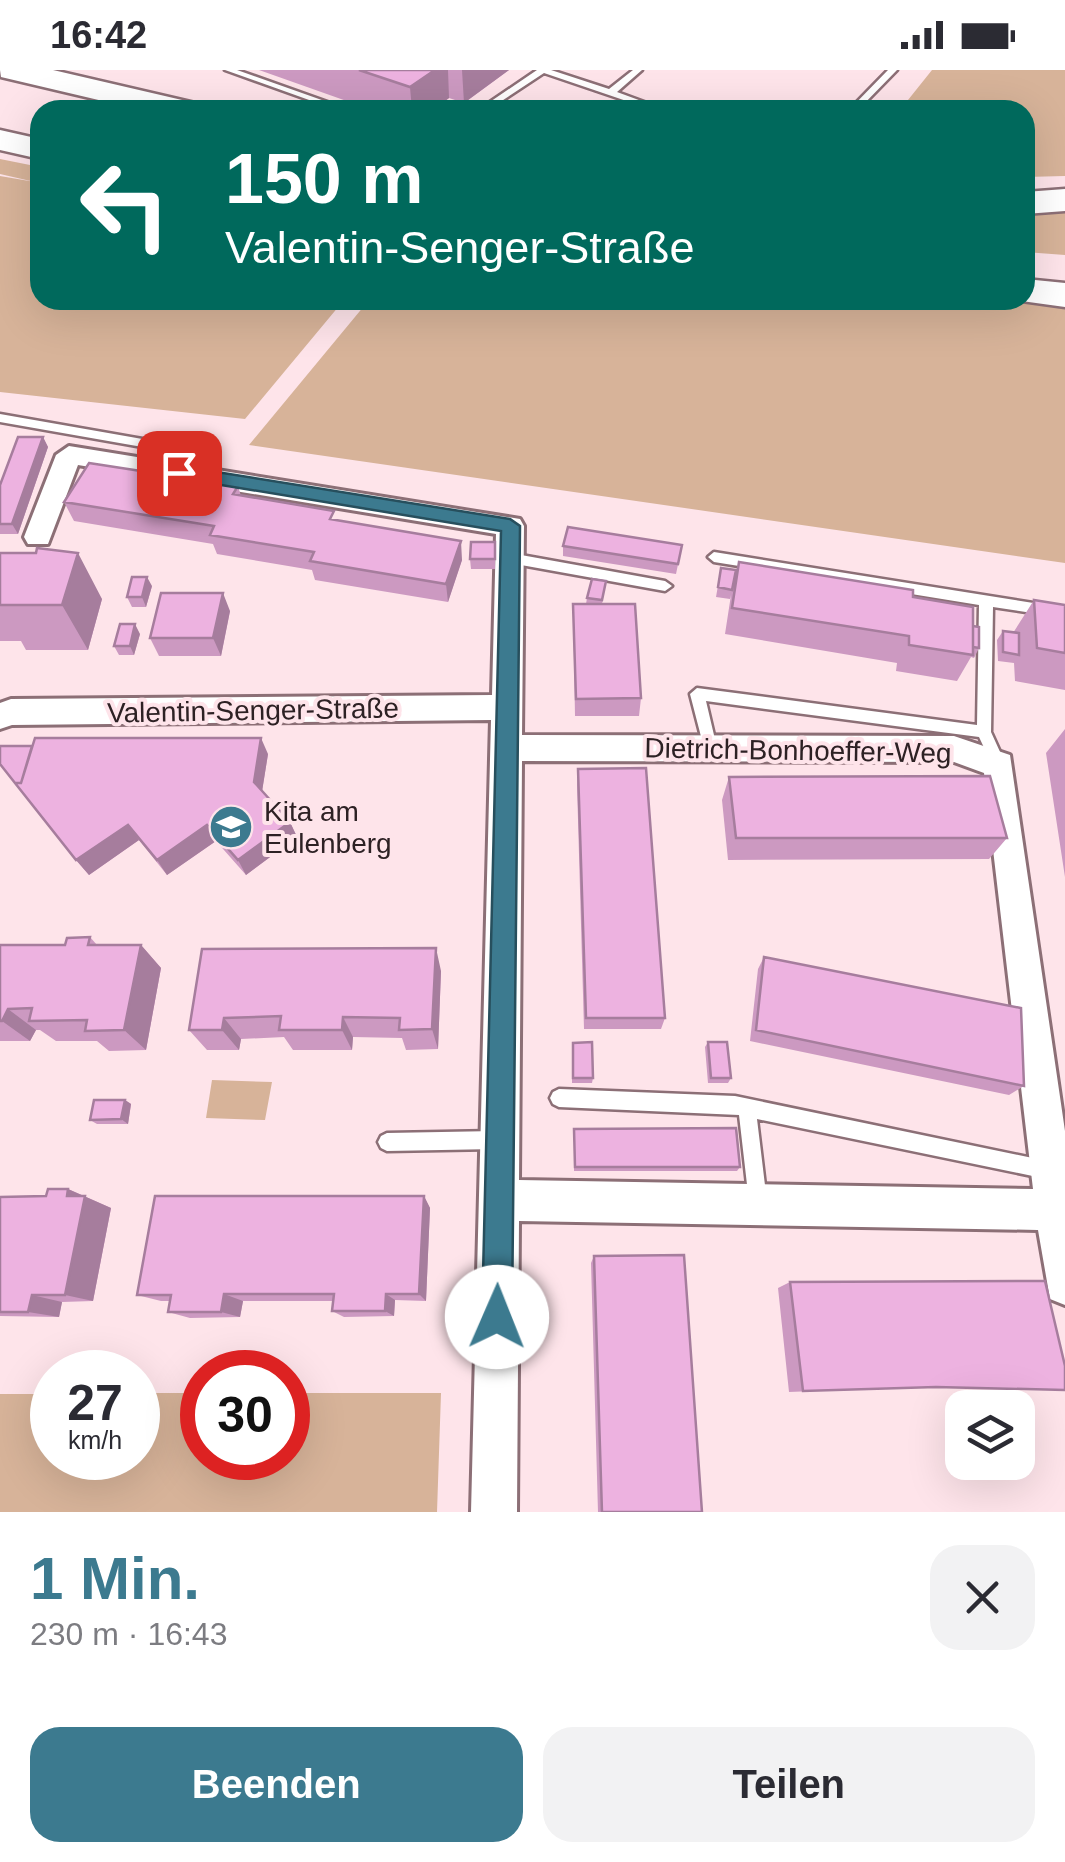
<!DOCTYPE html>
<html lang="de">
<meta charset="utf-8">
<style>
body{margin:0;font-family:Helvetica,sans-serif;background:#f2f2f3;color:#2b2b33;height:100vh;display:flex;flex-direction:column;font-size:38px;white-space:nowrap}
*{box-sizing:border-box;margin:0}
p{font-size:32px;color:#7c7c81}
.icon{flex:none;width:55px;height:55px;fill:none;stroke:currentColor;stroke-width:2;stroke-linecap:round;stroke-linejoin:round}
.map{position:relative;height:1442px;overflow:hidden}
.drawer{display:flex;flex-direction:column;background:#fff;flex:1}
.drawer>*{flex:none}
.guide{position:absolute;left:30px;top:30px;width:1005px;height:210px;border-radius:30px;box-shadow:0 10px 40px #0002;background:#00695c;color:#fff;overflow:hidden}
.fabs{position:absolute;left:945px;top:1320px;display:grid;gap:20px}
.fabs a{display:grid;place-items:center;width:90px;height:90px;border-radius:20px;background:#fff;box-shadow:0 10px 40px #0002;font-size:50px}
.speed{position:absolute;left:30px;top:1280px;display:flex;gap:20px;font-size:50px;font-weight:700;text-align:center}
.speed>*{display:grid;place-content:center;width:130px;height:130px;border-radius:50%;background:#fff;box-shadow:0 10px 40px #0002;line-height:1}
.speed small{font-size:25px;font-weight:400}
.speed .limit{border:15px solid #d22;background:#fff;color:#111}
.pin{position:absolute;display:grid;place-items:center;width:85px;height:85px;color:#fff;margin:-42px;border-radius:20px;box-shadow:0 5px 15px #0006}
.me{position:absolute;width:110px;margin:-55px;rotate:1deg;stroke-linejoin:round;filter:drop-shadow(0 0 8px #0008)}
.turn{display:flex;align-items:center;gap:35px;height:210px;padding:0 30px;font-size:45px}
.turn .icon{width:130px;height:130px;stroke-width:2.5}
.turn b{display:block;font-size:70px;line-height:85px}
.round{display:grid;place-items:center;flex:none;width:105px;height:105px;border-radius:30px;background:#f2f2f3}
.summary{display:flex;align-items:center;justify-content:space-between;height:170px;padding:0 30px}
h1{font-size:60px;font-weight:800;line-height:75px;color:#3c7a8f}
.primary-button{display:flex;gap:20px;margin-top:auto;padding:20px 30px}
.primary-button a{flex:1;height:115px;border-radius:30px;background:#3c7a8f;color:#fff;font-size:40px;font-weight:800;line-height:115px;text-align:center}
.primary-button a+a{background:#f2f2f3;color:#2b2b33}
.status{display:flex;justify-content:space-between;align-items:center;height:70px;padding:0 50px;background:#fff;direction:ltr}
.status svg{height:28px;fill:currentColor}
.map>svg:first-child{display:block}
.green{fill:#d7b399}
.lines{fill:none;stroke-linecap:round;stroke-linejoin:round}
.lane-casing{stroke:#8c6f76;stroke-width:5}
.street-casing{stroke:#8c6f76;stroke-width:6}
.highway-casing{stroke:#8c6f76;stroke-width:5}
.lane{fill:#fff;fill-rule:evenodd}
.street{fill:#fff;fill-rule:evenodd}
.highway{fill:#fff;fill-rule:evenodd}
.wall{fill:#cc99c1}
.shaded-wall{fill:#a67d9d}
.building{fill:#edb2e0;stroke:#a67d9d;stroke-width:2.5}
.route{fill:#3c7a8f;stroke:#274f5d;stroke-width:2.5}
.labels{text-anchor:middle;stroke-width:8;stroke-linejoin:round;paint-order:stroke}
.street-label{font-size:28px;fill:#2d2124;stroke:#fee4ea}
.poi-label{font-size:28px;fill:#2d2124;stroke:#fee4ea;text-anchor:start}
</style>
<div class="status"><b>16:42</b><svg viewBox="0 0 49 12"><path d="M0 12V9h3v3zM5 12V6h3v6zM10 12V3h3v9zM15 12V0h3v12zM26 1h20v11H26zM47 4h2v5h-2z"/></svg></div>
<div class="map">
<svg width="1065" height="1442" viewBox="0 0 1065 1442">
<rect width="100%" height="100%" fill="#fee4ea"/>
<!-- green -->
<path class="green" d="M932,0H1065V106L1025,107V40H900Z
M0,89L40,97V230H344L245,349L0,322V106L35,112L0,104Z
M1065,137V185L1025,182V138Z
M369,230H996L1065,234V493L249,375Z
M212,1010L272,1012L265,1050L206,1048Z
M138,1323H202V1388H288V1323H441L437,1442H0V1324H52V1388H138Z"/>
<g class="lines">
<!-- lane casing -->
<g class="lane-casing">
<path id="lane" d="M225,0H237L350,40H337Z
M537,0H551L609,19L633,0H642L617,22L666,40H653L544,3L488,40H478Z
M888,0H897L858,40H849Z
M0,344L205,380L211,384L205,388L0,352Z
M714,482L1065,538V548L993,537L991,662L1006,695L1004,699H994L979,667L706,631L717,678L715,682H705L690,624L697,618L977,655L979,535L714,492L708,487Z
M510,483L665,511L672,516L665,521L510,493L504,488Z
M559,1019L735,1026L1047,1091L1053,1094L1056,1100L1053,1106L1047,1109L757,1049L767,1132L765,1139L758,1141L751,1139L749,1132L739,1045L559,1037L553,1034L550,1028L553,1022Z
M496,1061L502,1064L505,1070L502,1076L496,1079L387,1081L381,1078L378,1072L381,1066L387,1063Z"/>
</g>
<!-- street casing -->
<g class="street-casing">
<path id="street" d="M69,376L520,449L524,456L522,665L954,666L1010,685L1065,1061V1235L1050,1229L1038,1160L519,1151L517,1442H471L491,650L12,655L0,659V633L11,629L492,625L496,464L78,395L48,474H28L24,467L56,385ZM522,691L954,692L984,703L1033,1119L519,1110Z"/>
</g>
<!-- highway casing -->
<g class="highway-casing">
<path id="highway" d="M0,0H53L195,33L199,40H141L1,7Z
M0,60L40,69V89L0,80Z
M1065,119V141L1025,144V122Z
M1025,209L1065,213V237L1014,230H1025Z"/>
</g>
<!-- lane -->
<use href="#lane" class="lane"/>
<!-- street -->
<use href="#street" class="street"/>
<!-- highway -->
<use href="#highway" class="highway"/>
</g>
<!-- wall -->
<path class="wall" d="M259,0H509L464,33L449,28L433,40H372Z
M43,367L48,377L18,464H0V415Z
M238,416L241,426L336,450L462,490L448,532L315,510L312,500L217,484L213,474L74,451L64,432Z
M495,472V499H471L470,489Z
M682,475L676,504L563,486V476Z
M0,483L102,529L88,580H26L21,571H0Z
M739,492L913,527L973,556L979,578L974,588L971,587L957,611L896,601L897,593L725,564L731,525L730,529L716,527L721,498L733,514Z
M606,511L602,534L641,628L639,646H575L573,534H586L587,528Z
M152,516L146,537H132L127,527Z
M1034,530L1065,535V620L1015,611L1014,593L998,591L997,570L1003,561L1013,563Z
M230,541L221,586H159L150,568Z
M140,564L134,585H119L114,576Z
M1065,659V807L1046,683Z
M268,684L262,721L290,752L297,767L246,805L216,771L167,805L139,770L89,805L76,790Z
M578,699L665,948L661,959H584L577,715Z
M729,707L1007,768L989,789L728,790L722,730Z
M90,867L97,875H141L161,898L146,980L109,981L97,971H56L40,960H36L30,971H0V875H65Z
M202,879L441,901L438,979L406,980L402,968L353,967L352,980H293L284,967L241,969L239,980H207L189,960Z
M764,887L1024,1016L1009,1025L750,971L758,899Z
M708,972L731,1008L728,1013H708L705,977Z
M572,978L593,1008L592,1013H572Z
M125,1030L131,1034L128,1054H97L90,1050Z
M574,1064L740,1097L737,1101H574Z
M68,1119L111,1138L93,1231L62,1232L59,1247L0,1246V1127L46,1126Z
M424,1126L430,1138L426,1231L395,1230L394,1246L344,1247L332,1241L333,1231H243L240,1247L190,1248L168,1242L170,1231H161L137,1225Z
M594,1186L702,1442H598L591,1193Z
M790,1212L1065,1320L916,1317L789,1322L778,1218Z"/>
<!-- shaded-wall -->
<path class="shaded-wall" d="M435,0H448L449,28L433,40H412L410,17Z
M462,0H509L464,33Z
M43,367L48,377L18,464L12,454Z
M461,471L462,490L448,532L446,514Z
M78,483L102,529L88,580L62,535Z
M147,507L152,516L146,537L142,527Z
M223,523L230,541L221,586L213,568Z
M135,554L140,564L134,585L130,576Z
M261,668L268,684L261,728L254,712Z
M290,752L297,767L246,805L238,790Z
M128,755L139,770L89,805L76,790Z
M207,755L216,771L167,805L157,790Z
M141,875L161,898L146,980L124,960Z
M436,878L441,901L438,979L432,959Z
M8,939L36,960L30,971L2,951Z
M343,947L353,967L352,980L342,960Z
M224,948L241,969L239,980L222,960Z
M125,1030L131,1034L128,1054L121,1049Z
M68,1119L111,1138L93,1231L65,1225Z
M424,1126L430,1138L426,1231L419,1224Z
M224,1224L243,1231L240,1247L221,1242Z
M386,1224L395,1230L394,1246L385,1241Z
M32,1225L62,1232L59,1247L28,1242Z"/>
<!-- building -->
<path class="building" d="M359,0H435L410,17Z
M18,367H43L12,454H0V415Z
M89,393L238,416L233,424L334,441L330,449L461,471L446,514L310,491L314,482L210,465L214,456L64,432Z
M568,457L682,475L678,494L563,476Z
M471,472H495V489H470Z
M37,478L78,483L62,535H0V483H36Z
M739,492L913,520V527L973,537V585L909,575V566L732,538Z
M721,498L736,500L732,520L718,517Z
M132,507H147L142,527H127Z
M592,509L606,511L602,530L587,528Z
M161,523H223L213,568H150Z
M1034,530L1065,535V583L1037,578Z
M573,534H635L641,628L576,629Z
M120,554H135L130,576H114Z
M973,556L979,557V578L973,577Z
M1003,561L1019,563V585L1003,582Z
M35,668H261L254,712L290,752L238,790L207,755L157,790L128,755L76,790L15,713H21Z
M0,676H32L21,713H15L0,694Z
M646,698L665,948H586L578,699Z
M990,706L1007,768H736L729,707Z
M90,867L88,875H141L124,960L85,961L87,950L29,951L32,938L8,939L2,951H0V875H65L67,868Z
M436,878L432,959L399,960L400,948L343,947L342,960H279L281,946L224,948L222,960H189L202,879Z
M764,887L1021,938L1024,1016L756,960Z
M592,972L593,1008H573V973Z
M708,972H727L731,1008H711Z
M94,1030H125L121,1049L90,1050Z
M736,1058L740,1097H575L574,1059Z
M48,1119H68L67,1126H85L65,1225H32L28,1242H0V1127L46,1126Z
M155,1126H424L419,1224H386L385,1241H332L334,1224H224L221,1242H168L171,1225H137Z
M684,1185L702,1442H602L594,1186Z
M1045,1211L1065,1296V1320L936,1317L803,1321L790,1212Z"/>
<!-- route -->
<path class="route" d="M179,396L510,449L520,456L512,1247L507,1257L497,1262L486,1257L482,1247L501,461L173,407L170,403Z"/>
<!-- icons -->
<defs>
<g id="school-disc" transform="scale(2.25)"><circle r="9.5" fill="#3c7a8f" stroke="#fee4ea"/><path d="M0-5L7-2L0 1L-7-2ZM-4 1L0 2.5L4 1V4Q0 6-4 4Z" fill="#fff"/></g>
</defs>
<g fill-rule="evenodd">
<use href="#school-disc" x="231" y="757"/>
</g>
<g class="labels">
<!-- street labels -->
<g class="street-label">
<text transform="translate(253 640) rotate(-1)" y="10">Valentin-Senger-Straße</text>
<text transform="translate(798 680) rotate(1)" y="10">Dietrich-Bonhoeffer-Weg</text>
</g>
<!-- poi labels -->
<g class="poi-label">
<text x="264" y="751">Kita am<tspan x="264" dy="32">Eulenberg</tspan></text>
</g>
</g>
</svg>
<div class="fabs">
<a><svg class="icon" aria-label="layers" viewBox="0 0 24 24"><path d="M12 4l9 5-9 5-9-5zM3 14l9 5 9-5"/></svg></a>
</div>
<div class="speed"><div>27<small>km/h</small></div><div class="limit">30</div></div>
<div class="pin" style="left:179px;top:403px;background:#d93025"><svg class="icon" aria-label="arrive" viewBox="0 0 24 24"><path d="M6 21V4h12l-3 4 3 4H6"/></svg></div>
<svg class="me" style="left:497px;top:1247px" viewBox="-20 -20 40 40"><circle r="19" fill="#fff"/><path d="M0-13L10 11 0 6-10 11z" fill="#3c7a8f"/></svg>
<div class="guide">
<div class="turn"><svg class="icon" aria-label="left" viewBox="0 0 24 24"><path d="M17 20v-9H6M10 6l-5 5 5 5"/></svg><div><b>150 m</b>Valentin-Senger-Straße</div></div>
</div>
</div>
<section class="drawer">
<div class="summary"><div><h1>1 Min.</h1><p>230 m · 16:43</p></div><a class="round"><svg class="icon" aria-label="close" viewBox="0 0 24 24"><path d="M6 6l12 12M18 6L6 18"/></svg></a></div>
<div class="primary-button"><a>Beenden</a><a>Teilen</a></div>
</section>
